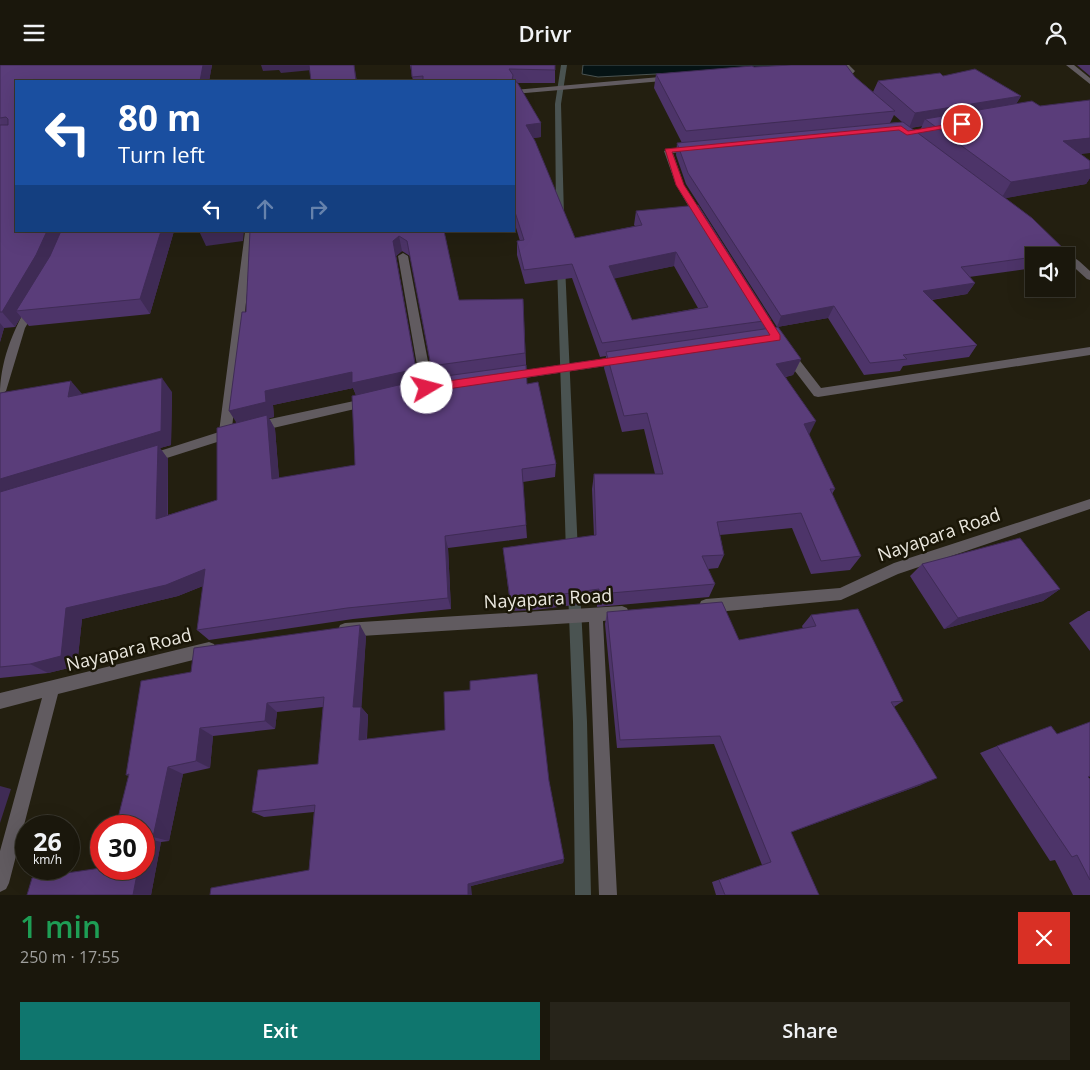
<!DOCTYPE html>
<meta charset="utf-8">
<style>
body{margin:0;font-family:"Open Sans",sans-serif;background:#27241a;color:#f1f3f6;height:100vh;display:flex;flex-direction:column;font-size:19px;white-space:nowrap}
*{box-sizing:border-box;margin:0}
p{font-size:16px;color:#9f9f9d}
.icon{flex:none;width:28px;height:28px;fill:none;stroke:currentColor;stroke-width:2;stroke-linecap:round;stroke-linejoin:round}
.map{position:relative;height:830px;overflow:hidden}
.panel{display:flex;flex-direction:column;background:#1a170c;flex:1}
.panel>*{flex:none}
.top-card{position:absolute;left:15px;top:15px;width:500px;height:152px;border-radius:0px;box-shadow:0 5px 20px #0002,0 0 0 1px #38362d;background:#1a4fa0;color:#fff;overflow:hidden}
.fabs{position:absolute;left:1025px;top:182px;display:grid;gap:10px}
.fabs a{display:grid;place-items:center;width:50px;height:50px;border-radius:0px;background:#1a170c;box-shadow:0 5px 20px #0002,0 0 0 1px #38362d;font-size:25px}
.speed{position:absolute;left:15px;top:750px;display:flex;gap:10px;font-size:25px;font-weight:700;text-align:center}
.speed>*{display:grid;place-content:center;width:65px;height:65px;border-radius:50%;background:#1a170c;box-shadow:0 5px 20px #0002,0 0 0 1px #38362d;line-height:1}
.speed small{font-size:12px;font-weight:400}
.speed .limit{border:8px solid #d22;background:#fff;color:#111}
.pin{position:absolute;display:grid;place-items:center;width:42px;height:42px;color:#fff;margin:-21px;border:2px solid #fff;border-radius:50%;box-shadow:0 1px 5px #0007}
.me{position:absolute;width:55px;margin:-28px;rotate:82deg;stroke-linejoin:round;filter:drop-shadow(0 0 4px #0008)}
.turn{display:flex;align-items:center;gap:18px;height:105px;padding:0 20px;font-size:22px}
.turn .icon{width:65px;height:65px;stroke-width:2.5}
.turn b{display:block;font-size:35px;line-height:42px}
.lanes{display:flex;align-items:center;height:48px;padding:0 20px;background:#0003;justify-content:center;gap:25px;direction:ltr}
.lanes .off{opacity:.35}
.round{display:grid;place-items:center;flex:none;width:52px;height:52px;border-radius:0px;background:#27241a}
.overview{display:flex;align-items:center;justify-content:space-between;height:85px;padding:0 20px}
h1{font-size:30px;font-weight:600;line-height:38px;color:#1e9e55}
.action{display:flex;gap:10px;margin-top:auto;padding:10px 20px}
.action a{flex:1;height:58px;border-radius:0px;background:#0f766e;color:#fff;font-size:20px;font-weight:600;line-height:58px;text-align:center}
.action a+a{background:#27241a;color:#f1f3f6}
header{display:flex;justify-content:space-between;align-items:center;height:65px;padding:0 20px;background:#1a170c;font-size:22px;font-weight:600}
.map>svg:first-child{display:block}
.water{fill:#051314;stroke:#4a5351}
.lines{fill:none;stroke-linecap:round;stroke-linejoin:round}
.stream{fill:#4a5351;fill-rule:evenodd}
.street{fill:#615b60;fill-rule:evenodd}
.wall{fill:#4d3469;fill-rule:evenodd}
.shaded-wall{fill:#3f2b55}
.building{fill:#5a3d7a;stroke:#3f2b55;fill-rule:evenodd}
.route{fill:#e11d48;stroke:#92132f}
.labels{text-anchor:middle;stroke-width:5;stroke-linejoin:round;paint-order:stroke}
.street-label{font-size:18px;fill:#ebe8df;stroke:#1a1607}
</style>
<header><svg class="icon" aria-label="menu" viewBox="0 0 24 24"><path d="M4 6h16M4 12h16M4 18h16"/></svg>Drivr<svg class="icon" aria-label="person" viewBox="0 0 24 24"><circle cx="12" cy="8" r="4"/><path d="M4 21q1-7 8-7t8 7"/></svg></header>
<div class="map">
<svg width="1090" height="830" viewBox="0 0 1090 830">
<rect width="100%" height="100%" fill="#231f10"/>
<!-- water -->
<path class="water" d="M583,0H831L598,12L582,9Z"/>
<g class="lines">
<!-- stream -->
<path class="stream" d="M561,0H567L561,39L564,151L560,153L556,151L555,39Z
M561,197L565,200L578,488L576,492L572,493L568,492L566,488L557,200Z
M574,518L578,520L580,524L587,657L591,830H575L573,657L568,524L570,520Z"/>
<!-- street -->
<path class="street" d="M841,0H849L855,6L850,12L856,19L855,21H849L842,12L847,6Z
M1066,0H1074L1090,13V19Z
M671,11H674V15L514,29V25Z
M694,81L698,83L697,85L673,88L684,120L706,154L701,157L696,154L676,120L664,86L668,84Z
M254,166L232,363L236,365L238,368L236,371L148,399L144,397L142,394L144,391L219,367L245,167Z
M1052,177L1079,196L1090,206V215L1087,214L1066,195V191H1061L1049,182V178Z
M403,188L408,191L433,323L427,327L421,323L398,191Z
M32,239L37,242L25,263L6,326L0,330C0,298 12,267 28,240Z
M760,244L764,245L780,270L821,323L1090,282V290L818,332L814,331L772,276L755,247Z
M622,291L627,295L626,298L511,315L505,311L511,307Z
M368,333L372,334L374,337L372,340L256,367L250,362L256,357Z
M1090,434V444L898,509L841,535L706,548L701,546L699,541L701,536L706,534L840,523L894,498Z
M622,541L627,543L629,548L627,553L603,556L617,830H599L589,557L345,572L340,570L338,565L340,560L345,558Z
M209,577L214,579L216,584L214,589L209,591L58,629L9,818L6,824L0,827V786L42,633L0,644V628Z"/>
</g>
<!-- wall -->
<path class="wall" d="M0,0H212L209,16H16V166H174L150,249L29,261L21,252L15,262L4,263L0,277Z
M410,0H555V18H517L541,58V72L533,73L575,173L635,161L634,160L636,146L771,255L768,264L801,294L793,310L786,312L809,370L835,424L832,429L861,491L850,505L811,509L792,463L720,470L724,490L718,503L708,504L715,519L709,532L597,542V537L535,545L511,546L503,483L594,471L592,424L594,409H655L644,364L622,367L604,303L606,291L600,292L572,213L525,219L517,190V176H520L514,156V16H413ZM674,201L698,243L632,255L614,213Z
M1077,0H1090V11Z
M754,2L855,12L873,27L878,16L943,11L1021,31L1016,39L1090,96V113L1086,119L1005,133L1068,188L1065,191H1034V203L969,212L975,218L967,229L932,235L977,280L969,292L903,301L900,306L864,310L828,253L777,262L686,119L676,90L677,78H682L654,23L656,9ZM894,50L902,57L890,58ZM922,61L919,68L911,63Z
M250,166H444L459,235L523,234L527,319L556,399L555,412L523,417L527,473L448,483L451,544L353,554L209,575L197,565L203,521L178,531L82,554L77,601L48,608L0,613V328L83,329L172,327L171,380L160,383L168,394V450L217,435L236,358L246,247ZM402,186L410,191L433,313L418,316L396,191ZM353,323L356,330L355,400L279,413L275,364L269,353L274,352L273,340Z
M922,499L1060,524L1043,536L944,564L910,511Z
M1088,546H1090V586L1069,558Z
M607,547L739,575L803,564L802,561L811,550L903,636L894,642L921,720L791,767L819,830H716L712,817L762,800L714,679L617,683L605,559Z
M366,571L361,642L368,650L367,674L549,716L564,794L563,798L471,821L309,805L314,747L264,752L252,747L318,699L323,642L277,647L275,664L213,671L210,703L183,709L169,776L161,777L151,830H27L144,804L129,711L126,710L191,607Z
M1057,669L1090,714V830H1073L1055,795L1050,796L980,688L997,681Z"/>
<!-- shaded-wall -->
<path class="shaded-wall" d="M203,0H212L209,16H200Z
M261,0H310L312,5L281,8L279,5L263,6Z
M354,0L357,16H356Z
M1021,31L1012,46L925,54L922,61L909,63L915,48Z
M541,58V72L526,74V60Z
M1090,73V88L1052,93L1063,76Z
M1090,104V113L1086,119L1001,134L1011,117Z
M47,166H63L47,205L16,246L21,252L15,262L2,247Z
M161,166H174L150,249L140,234Z
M199,166H244L243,176L206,181Z
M399,171L402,186L396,191L419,319L357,333L353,323L273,340L274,352L269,353L275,364L280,427L229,346L265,326L393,176Z
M676,187L674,201L608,215L609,201Z
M975,218L967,229L916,237L923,226Z
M834,241L828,253L777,262L781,251Z
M0,258L4,263L0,277Z
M801,294L793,310L770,315L776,299Z
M162,313L172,327L171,380L160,383L168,394L167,466L0,432V414Z
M71,316L83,330L68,332Z
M816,356L808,372L804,359Z
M445,471L448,483L451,544L448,533Z
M205,504L215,516L178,531L82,554L77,601L48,608L30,599L66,543Z
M1060,524L1043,536L944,564L958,553Z
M360,560L366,571L361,651L353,642Z
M267,638L277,647L275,664L265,656Z
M361,642L368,650L366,683L359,675Z
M200,663L213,671L210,703L196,696Z
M168,702L183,709L169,776L153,772Z
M937,713L921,720L781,771L791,767Z
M0,721L11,724L0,758Z
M144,773L161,777L151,830H133L138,804H144Z
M564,794L563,798L471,821L472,830H468V819Z"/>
<!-- building -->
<path class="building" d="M0,0H203L200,16H16V166H47L36,190L2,247H0V60H8V54L6,52L0,53Z
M309,0H354L356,16H311Z
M411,0H555V5L509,4L513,10L512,16H423V11L412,12Z
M791,0H846L855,12L895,46L686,66L656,9L752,1L754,2Z
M975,4L1021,31L915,48L878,16L940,8L943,11Z
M514,17H517L541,58L526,60L535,76L575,173L642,160L636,146L698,140L771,255L602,278L572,199L524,205L517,176L524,175L514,144ZM676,187L708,242L632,255L609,201Z
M1090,35V73L1063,76L1090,96V104L1011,117L925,54L1032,36L1040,41Z
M903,57L1032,153L1068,188L1042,191H1034V192L961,202L975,218L923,226L977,280L903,290L907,294L870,298L834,241L781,251L688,108L677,78Z
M61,166H161L140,234L16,246L50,191Z
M250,166H444L459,235L523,234L525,288L431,301L407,176L399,171L393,176L416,304L352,318V307L265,326L266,337L229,346L242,247H246Z
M778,262L801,294L776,299L816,356L804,359L835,424H830L861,491L821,496L801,448L717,457L724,490L702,491L715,519L599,529V524L535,533L510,534L503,483L596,470L594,409H663L647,348L624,351L606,287Z
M526,300L527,319L538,317L556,399L522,404L526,460L445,471L448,533L347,543L197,565L205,504L166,520L66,543L61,591L30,599L0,602V427L158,380L156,454L217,435V363L267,350L272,414L355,400L352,331L424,314Z
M162,313L161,366L0,414V328L71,316L68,332Z
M1020,473L1060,524L958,553L922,499Z
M722,537L739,575L816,561L811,550L858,544L903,636L891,637L937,713L791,767L819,830H725L719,815L771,797L720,671L620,675L607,547Z
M360,560L353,642H361L359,675L445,665L444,627L470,625V616L537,609L549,716L564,794L468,819V830H210L211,823L309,805L315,740L252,747L258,705L318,699L324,632L267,638L265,656L200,663L196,696L168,702L153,772L144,773V776V761H116L129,709L126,710L141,616L191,607L194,583Z
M1090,657V711L1088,712L1090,714V815L1077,790L1072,792L997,681L1051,661L1057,669Z
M101,803V804H138L133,830H27L32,813Z"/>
<!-- route -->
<path class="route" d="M962,57H964V60L907,70L899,65L672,87L684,120L780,270V275L427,327L422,323L427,319L770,270L676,120L665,84L901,61L908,66Z"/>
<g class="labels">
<!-- street labels -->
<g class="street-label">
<text transform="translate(939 470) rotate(-19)" y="6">Nayapara Road</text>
<text transform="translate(548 534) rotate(-3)" y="6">Nayapara Road</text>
<text transform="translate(129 585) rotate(-14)" y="6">Nayapara Road</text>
</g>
</g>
</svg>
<div class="fabs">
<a><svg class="icon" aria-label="sound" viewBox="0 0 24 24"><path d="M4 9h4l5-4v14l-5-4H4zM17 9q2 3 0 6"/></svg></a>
</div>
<div class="speed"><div>26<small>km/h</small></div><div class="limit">30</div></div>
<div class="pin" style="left:962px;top:59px;background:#d93025"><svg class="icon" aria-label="arrive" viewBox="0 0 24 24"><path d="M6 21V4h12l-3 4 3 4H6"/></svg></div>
<svg class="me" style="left:427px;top:323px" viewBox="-20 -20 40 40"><circle r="19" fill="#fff"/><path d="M0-13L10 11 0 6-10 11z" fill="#e11d48"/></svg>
<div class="top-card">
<div class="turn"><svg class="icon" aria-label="left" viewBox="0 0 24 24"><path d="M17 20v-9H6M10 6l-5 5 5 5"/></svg><div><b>80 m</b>Turn left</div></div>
<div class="lanes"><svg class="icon" aria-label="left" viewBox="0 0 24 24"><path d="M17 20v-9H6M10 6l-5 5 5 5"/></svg><svg class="icon off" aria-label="ahead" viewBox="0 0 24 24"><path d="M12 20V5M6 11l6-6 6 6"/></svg><svg class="icon off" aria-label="right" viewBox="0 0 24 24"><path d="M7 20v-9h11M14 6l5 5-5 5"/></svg></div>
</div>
</div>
<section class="panel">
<div class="overview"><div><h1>1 min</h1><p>250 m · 17:55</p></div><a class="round" style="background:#d93025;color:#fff"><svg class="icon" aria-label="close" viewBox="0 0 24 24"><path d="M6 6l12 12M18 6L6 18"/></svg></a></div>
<div class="action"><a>Exit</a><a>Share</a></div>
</section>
